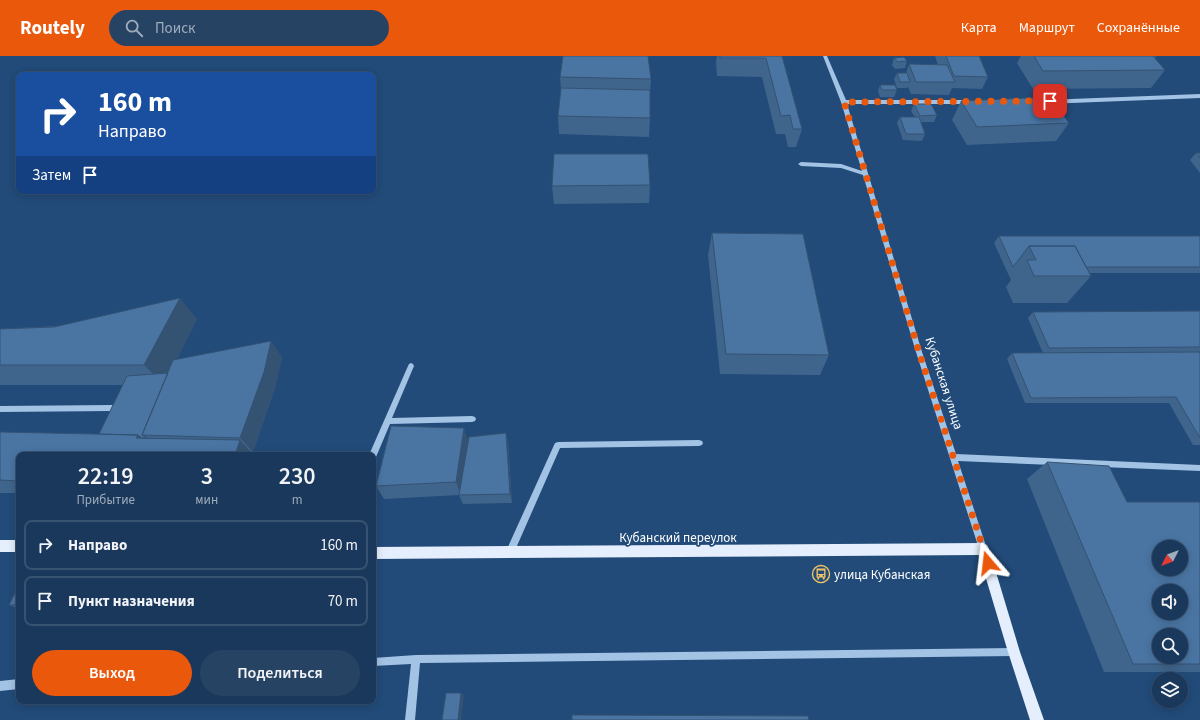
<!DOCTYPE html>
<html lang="ru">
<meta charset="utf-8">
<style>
body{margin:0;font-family:"Source Sans 3",sans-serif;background:#274364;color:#f1f3f6;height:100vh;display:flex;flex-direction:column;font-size:15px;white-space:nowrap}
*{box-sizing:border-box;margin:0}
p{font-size:13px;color:#9facbb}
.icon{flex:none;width:22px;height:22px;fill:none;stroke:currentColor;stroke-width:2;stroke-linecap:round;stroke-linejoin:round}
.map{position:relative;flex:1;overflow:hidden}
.details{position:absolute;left:16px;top:396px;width:360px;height:252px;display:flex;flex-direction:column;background:#1a385b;border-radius:8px;box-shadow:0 2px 10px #0003,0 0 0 1px #385271}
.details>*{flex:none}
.hud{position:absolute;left:16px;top:16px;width:360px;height:122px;border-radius:8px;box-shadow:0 2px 10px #0003,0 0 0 1px #385271;background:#1a4fa0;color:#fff;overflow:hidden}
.needle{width:26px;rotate:228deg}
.controls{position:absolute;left:1152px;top:484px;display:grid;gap:8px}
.controls a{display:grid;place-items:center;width:36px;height:36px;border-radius:50%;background:#1a385b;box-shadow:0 2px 10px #0003,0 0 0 1px #385271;font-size:20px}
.pin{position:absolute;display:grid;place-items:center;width:34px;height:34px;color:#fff;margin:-17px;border-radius:8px;box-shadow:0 2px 6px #0006}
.me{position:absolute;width:44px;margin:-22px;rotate:343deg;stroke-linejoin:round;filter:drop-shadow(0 0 3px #0008)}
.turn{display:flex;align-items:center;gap:14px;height:84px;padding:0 16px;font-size:18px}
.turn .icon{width:52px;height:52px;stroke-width:2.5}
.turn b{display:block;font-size:28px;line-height:34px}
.then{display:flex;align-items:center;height:38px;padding:0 16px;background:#0003;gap:8px;font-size:15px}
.eta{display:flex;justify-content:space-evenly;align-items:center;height:68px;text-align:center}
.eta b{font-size:24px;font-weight:600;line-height:28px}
.button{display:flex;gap:8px;margin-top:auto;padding:8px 16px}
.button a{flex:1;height:46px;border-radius:24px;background:#ea580c;color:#fff;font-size:16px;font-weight:600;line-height:46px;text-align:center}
.button a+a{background:#274364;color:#f1f3f6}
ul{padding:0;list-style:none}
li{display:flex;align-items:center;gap:12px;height:50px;margin:0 8px 6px;padding:0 8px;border:2px solid #385271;border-radius:8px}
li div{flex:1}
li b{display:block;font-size:15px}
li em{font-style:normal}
header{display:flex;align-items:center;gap:24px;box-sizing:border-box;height:56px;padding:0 20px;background:#ea580c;color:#fff}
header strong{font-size:19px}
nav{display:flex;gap:22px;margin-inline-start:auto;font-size:14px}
.search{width:280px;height:36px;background:#274364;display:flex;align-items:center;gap:10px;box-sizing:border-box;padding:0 14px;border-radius:22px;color:#9facbb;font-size:15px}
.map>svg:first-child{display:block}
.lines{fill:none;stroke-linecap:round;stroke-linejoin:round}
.minor{fill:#a3c3e5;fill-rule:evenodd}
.major{fill:#e4eefc;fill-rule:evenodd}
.wall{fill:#40658c}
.shaded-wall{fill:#345272}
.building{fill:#4a75a3;stroke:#345272;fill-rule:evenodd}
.route{stroke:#ea580c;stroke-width:7;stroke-dasharray:0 12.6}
.labels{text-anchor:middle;stroke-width:3.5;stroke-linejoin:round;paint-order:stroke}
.street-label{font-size:13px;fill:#fff;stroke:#224b79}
.poi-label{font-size:13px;fill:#fff;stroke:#224b79;text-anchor:start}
</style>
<header>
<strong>Routely</strong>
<div class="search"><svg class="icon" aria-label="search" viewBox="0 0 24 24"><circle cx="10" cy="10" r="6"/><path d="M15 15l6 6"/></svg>Поиск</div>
<nav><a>Карта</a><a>Маршрут</a><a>Сохранённые</a></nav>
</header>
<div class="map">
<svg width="1200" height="664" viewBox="0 0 1200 664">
<rect width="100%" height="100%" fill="#224b79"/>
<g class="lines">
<!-- minor -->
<path class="minor" d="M823,0H827L846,44H970L973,46L970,48H847L922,296L956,398L1200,409V415L958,405L987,493L986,496L983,497L980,496L916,296L863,119L841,112L801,110L798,108L801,106L841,108L862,115L841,46Z
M1200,38V42L1045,48L1042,46L1045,44Z
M411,307L413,308L414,310L392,362L472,360L475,361L476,363L475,365L472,366L390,368L376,401L373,402V399H369L408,310L409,308Z
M112,349L115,350L116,352L115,354L112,355L0,356V350Z
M699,384L702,385L703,387L702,389L699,390L560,392L513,499L510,500L507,499L506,496L507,493L555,387L558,386Z
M1014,592L1017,593L1018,596L1017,599L1014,600L420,607L415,664H405L411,608L373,610V602L416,599Z
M19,623V633L0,635V625Z"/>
<!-- major -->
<path class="major" d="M0,484H19V496H0Z
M983,487L987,489L989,493L1020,596L1044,664H1030L1008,596L979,499L373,503V491Z"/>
</g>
<!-- wall -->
<path class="wall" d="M717,0H782L802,73L796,91H788L785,78H776L762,21L717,20L716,6Z
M935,0H979L988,21L982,33L952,32L949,39L911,38L908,31L907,32H897L894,23L897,17H906L909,8L938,9Z
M1021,0H1156L1155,2L1165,14L1151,32L1033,33L1017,7Z
M894,2L907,5L905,12L895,13L892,9Z
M560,21L651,23L650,38V62L649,81L559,78L558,60L561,33Z
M880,29L897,34L894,41H880L878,35Z
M961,45L1069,67L1056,85L967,89L952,64Z
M914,48L937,59L934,66H921L925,78L922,85L903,84L897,67L900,61H915L911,55Z
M1196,97H1200V117L1190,104Z
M650,129L649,147L554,148L552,130Z
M712,177L829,299L820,319L720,318L708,199Z
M999,180H1200V217H1090L1091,220L1067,247H1013L1006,231L1011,224L994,187Z
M1200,255V389H1193L1169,347H1025L1007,303L1012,297H1043L1028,262L1033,256Z
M197,263L177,303L282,301L275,332L253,396H251L253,398V399H19V437H0V376L99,378L123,329H0V273Z
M506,377L508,387L512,447L463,448L459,439L384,443L376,430L469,384Z
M1047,406L1127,446H1200V616H1104L1027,423Z
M19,529V553L9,549Z"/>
<!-- shaded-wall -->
<path class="shaded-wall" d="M180,242L197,263L164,329L144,309Z
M271,285L282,301L275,332L253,396L240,382Z
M464,372L469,386L461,439L456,426Z
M506,377L508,387L512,447L510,438Z
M138,379L155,393L136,382Z
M240,384L253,398V399H235Z
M461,637L464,639L461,664H458Z"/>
<!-- building -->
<path class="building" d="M563,0H648L651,23L560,21Z
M720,0H782L802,73H793L790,59L781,60L766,2H720Z
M946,0H979L988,21L954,20Z
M1034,0H1153L1165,14L1043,15Z
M904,1L907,5L898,6L894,2Z
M909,8L947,9L955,26H916Z
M897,17H907L910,26H900Z
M880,29H895L897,34H882Z
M561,32L650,34V62L558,60Z
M1050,41L1069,67L977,71L961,45Z
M914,48H931L937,59L920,60Z
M900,61H919L925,78H906Z
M1196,97H1200V102Z
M554,98H648L650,129L552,130Z
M712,177L803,178L829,299L726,298Z
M999,180H1200V211H1086L1075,190H1029L1013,211Z
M1029,190H1075L1091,220H1034L1027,204H1036Z
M180,242L144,309H0V273L54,271Z
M1200,255V291L1049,292L1033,256Z
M271,285L264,316L240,382L142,379L173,304Z
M1200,296V382L1176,341L1031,342L1012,297Z
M168,317L142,379L147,382H142L138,379L99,378L127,320Z
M391,370L464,372L456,426L376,430Z
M0,376L138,379L136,382L240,384L235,399H19V425L0,424Z
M506,377L510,438L459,439L469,381Z
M1047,406L1109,410L1127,446H1200V608H1133ZM1159,491H1181V513H1159ZM1159,535H1181V557H1159ZM1159,579H1181V601H1159Z
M19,529V549H9Z
M446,637H461L458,664H442Z
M572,659L808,660L809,664H572Z"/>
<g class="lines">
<!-- route -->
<path class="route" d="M988,507L919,296L844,46L1050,45"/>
</g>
<!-- icons -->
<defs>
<g id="bus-ring" transform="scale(0.9)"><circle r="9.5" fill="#224b79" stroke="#f1c465" stroke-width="1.5"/><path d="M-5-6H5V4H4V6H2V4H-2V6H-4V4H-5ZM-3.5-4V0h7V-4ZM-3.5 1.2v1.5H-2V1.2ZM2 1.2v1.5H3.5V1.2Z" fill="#f1c465"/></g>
</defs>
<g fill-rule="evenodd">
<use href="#bus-ring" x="821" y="518"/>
</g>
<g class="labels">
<!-- street labels -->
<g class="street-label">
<text transform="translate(945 327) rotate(72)" y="5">Кубанская улица</text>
<text x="678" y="486">Кубанский переулок</text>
</g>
<!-- poi labels -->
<g class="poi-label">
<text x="834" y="523">улица Кубанская</text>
</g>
</g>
</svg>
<div class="controls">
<a><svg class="needle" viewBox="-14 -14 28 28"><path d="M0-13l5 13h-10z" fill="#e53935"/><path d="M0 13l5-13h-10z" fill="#9facbb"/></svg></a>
<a><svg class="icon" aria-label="sound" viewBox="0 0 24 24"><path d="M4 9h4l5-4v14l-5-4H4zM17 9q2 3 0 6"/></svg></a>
<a><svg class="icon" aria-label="search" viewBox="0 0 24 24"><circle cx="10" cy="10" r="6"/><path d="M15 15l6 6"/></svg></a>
<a><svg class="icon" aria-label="layers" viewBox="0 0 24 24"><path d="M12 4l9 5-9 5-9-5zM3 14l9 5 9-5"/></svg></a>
</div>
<div class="pin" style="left:1050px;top:45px;background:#d93025"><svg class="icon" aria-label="arrive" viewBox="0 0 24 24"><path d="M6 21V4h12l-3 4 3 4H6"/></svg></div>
<svg class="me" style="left:988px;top:507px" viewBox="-20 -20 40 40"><path d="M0-17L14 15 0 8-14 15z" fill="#ea580c" stroke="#fff" stroke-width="4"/></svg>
<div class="hud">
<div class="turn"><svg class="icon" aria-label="right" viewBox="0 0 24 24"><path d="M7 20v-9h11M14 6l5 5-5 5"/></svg><div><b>160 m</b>Направо</div></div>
<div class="then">Затем<svg class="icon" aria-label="arrive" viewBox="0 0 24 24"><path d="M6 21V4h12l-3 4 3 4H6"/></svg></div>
</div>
<section class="details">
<div class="eta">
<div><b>22:19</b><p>Прибытие</p></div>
<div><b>3</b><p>мин</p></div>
<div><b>230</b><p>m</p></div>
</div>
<ul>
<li><svg class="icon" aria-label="right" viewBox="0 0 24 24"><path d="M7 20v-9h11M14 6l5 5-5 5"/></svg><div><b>Направо</b></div><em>160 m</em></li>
<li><svg class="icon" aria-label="arrive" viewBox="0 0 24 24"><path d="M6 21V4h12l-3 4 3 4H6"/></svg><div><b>Пункт назначения</b></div><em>70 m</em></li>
</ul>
<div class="button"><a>Выход</a><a>Поделиться</a></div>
</section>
</div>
